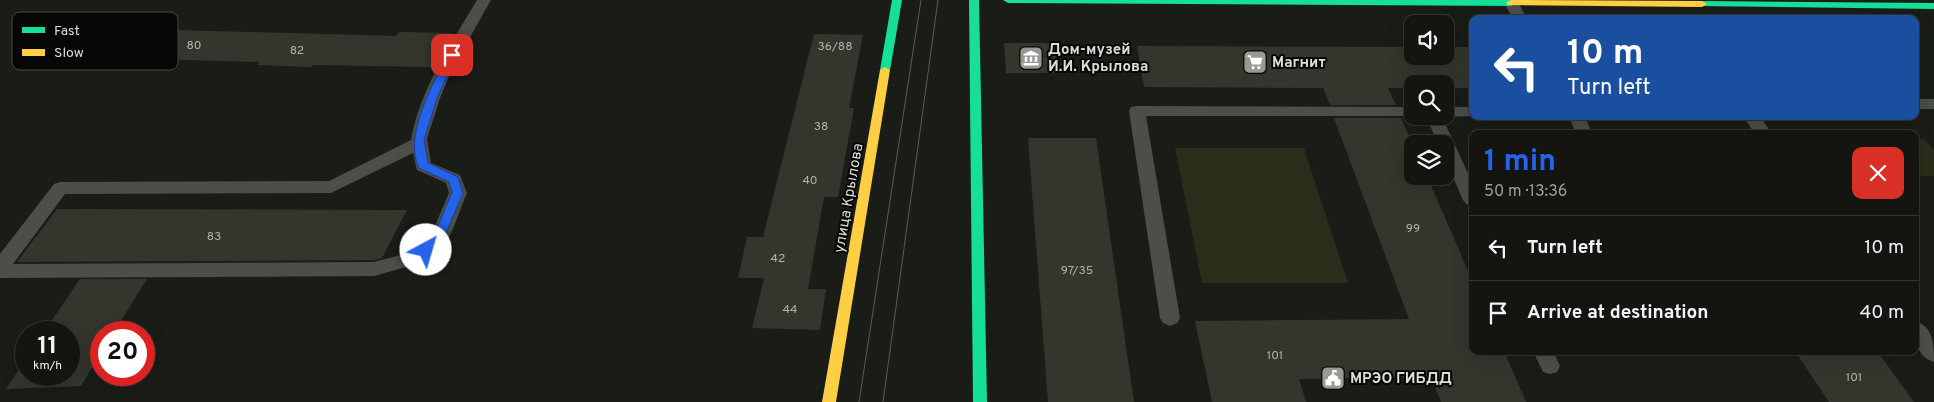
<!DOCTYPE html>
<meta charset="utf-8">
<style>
body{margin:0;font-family:Overpass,sans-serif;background:#21221f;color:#f1f3f6;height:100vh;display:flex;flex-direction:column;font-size:19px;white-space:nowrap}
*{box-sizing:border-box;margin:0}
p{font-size:16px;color:#9d9f9f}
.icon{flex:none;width:28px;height:28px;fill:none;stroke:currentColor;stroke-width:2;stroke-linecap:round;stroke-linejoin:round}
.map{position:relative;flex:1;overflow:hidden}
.side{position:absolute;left:1469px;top:130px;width:450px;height:225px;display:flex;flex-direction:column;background:#141511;border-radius:10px;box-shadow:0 5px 20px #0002,0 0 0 1px #333431}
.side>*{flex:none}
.banner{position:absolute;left:1469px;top:15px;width:450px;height:105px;border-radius:10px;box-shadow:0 5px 20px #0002,0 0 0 1px #333431;background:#1a4fa0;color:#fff;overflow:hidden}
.controls{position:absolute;left:1404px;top:15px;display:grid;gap:10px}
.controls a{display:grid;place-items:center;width:50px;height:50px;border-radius:10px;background:#141511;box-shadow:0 5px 20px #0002,0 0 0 1px #333431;font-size:25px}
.speed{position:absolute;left:15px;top:321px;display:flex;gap:10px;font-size:25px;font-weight:700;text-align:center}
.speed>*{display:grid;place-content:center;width:65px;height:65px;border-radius:50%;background:#141511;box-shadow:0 5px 20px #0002,0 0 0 1px #333431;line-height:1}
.speed small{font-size:12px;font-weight:400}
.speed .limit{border:8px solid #d22;background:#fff;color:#111}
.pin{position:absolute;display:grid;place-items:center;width:42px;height:42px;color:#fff;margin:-21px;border-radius:10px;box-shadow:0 2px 8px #0006}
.me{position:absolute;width:55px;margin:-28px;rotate:39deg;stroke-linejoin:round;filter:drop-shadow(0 0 4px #0008)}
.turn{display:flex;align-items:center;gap:18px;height:105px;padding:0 15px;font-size:22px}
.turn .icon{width:65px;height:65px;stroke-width:2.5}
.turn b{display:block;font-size:35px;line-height:42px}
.round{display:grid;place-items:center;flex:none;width:52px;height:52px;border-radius:10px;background:#21221f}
.headline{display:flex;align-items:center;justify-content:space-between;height:85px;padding:0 15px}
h1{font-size:30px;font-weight:700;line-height:38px;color:#2563eb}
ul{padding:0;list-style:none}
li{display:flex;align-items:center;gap:15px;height:65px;padding:0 15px;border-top:1px solid #333431}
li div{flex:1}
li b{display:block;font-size:19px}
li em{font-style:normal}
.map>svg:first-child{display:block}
.green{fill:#292d1a}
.building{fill:#34362d}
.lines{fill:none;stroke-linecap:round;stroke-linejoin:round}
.lane{fill:#4c4e4a;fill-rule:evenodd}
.fast{fill:#16e098;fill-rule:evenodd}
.slow{fill:#ffcf43;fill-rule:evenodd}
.tram{stroke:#595a57;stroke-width:1}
.route{fill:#2563eb;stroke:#184099}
.labels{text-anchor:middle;stroke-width:4;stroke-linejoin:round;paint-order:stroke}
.number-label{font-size:12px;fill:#b1b3ad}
.poi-label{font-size:15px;font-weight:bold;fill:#dbddd8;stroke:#060705;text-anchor:start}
.street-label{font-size:15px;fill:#dbddd8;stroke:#060705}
.key{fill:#060705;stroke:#464744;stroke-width:1}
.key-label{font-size:14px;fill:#dbddd8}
</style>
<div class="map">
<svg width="1934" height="402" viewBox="0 0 1934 402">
<rect width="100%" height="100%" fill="#1a1c17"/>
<!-- green -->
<path class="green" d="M1915,139H1924L1934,150V176H1915Z
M1175,148H1304L1348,283H1202Z"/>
<!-- building -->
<path class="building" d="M177,30L396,36L399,32L452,33L432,67L313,65L312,67L257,65L260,62L150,59Z
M814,34L863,35L849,108H854L838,197H824L808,289H826L820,330L752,328L764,278H738L747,237H763Z
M1004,43H1055L1058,73H1006Z
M1137,46L1412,47V56H1445V47H1472V88H1445V84H1412V88H1388L1396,105H1330L1323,88L1144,87Z
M1334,118H1401L1413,144L1412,176H1427L1472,280V351H1504L1526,402H1441L1431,377L1299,379L1306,402H1212L1195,321L1409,319Z
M1028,138H1096L1134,402H1048Z
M57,209L407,210L382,258L374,260L17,262Z
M80,279H147L114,332H101V353L81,386L6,389L26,359V375H69V332H44Z
M1795,351H1877L1914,402H1829Z"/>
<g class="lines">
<!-- lane -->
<path class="lane" d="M477,0H491L452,69L440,98L427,139L431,163L460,175L467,193C460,208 454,231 445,244C429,264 397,269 374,276L0,278V254L54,184L60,182L329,181L411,140C420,89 451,44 477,0ZM413,153L417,170L446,183L449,193L431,235L420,245L397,256L374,262L13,264L65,194L331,193Z
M1505,0H1517L1527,19H1513L1504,2Z
M1915,99H1934V109H1915Z
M1137,106L1412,107V116H1416H1146L1180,318L1177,323L1170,326L1163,323L1160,318L1129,111L1131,107Z
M1445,107H1472V116H1476L1442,117L1472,182V206L1466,204L1463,200L1445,159V144H1438L1426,116H1445Z
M1569,116H1585L1592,134H1576Z
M1743,116H1760L1772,134H1755Z
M1915,321C1934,327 1934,345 1934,362C1915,356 1915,338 1915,321Z
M1533,351H1553L1560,366L1557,372L1550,374L1543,372Z"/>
<!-- fast -->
<path class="fast" d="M892,0H902L890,70L885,73L880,70Z
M969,0H979L987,402H973Z
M1003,0H1511L1516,3L1511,6L1008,3Z
M1702,1L1934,3V9L1699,6V2Z"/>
<!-- slow -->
<path class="slow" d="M1511,0L1702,1L1707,4L1702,7L1508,5L1506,3Z
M885,67L890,70L836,402H822L880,70Z"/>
<!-- tram -->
<path class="tram" d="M859,402L921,0
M883,402L938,0"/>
</g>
<!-- route -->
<path class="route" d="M452,52L457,55L437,98L424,140L428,163L458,177L463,193L442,242L426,254L420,250L433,237L452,193L449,182L419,168C403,136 433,85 447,55Z"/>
<!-- icons -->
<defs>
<g id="museum-square" transform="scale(1.25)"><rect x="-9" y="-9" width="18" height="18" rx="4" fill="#979994" stroke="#060705"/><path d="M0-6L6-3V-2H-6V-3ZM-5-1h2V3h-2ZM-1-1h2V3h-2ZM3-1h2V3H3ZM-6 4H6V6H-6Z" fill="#fff"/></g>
<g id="supermarket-square" transform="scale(1.25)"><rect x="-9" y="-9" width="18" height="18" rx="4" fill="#979994" stroke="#060705"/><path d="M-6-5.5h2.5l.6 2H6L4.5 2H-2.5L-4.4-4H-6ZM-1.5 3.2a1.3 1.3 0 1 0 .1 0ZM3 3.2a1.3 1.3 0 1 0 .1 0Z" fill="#fff"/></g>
<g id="civic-square" transform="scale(1.25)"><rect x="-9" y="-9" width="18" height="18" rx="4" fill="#979994" stroke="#060705"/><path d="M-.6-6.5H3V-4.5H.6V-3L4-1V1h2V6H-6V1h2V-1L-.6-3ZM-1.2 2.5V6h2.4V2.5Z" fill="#fff"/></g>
</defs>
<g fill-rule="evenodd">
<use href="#museum-square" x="1031" y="58"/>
<use href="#supermarket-square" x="1255" y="62"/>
<use href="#civic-square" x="1333" y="378"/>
</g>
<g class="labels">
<!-- number labels -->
<g class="number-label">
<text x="194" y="49">80</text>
<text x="835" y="50">36/88</text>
<text x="297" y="54">82</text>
<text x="821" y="130">38</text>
<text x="810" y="184">40</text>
<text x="1413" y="232">99</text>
<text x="214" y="240">83</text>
<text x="778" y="262">42</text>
<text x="1077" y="274">97/35</text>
<text x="790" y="313">44</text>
<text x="1275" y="359">101</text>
<text x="1854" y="381">101</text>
</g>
<!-- poi labels -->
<g class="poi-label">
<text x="1048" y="54">Дом-музей<tspan x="1048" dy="17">И.И. Крылова</tspan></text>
<text x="1272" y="67">Магнит</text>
<text x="1350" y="383">МРЭО ГИБДД</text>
</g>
<!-- street labels -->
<g class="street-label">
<text transform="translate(848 198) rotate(-80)" y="5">улица Крылова</text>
</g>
</g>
<!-- legend -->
<rect x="12" y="12" width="166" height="58" rx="8" class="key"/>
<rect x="22" y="27" width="23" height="6" fill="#16e098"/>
<rect x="22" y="49" width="23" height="7" fill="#ffcf43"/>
<g class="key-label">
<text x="54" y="35">Fast</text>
<text x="54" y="57">Slow</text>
</g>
</svg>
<div class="controls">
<a><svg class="icon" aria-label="sound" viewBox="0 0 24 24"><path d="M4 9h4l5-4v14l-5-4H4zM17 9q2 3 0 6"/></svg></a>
<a><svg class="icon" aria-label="search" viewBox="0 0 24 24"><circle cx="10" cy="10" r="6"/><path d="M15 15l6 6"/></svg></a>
<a><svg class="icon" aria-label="layers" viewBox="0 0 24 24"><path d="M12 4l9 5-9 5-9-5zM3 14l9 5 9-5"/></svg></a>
</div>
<div class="speed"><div>11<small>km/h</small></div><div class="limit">20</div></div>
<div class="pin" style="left:452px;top:55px;background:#d93025"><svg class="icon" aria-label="arrive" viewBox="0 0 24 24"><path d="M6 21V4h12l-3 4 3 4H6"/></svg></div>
<svg class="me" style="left:426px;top:250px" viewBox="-20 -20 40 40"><circle r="19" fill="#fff"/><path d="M0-13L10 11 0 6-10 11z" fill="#2563eb"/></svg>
<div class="banner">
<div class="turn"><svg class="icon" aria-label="left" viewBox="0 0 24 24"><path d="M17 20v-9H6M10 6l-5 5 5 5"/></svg><div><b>10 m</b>Turn left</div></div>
</div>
<section class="side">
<div class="headline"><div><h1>1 min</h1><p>50 m · 13:36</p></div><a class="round" style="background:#d93025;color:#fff"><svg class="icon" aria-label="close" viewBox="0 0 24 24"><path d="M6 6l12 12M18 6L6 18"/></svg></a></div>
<ul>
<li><svg class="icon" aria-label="left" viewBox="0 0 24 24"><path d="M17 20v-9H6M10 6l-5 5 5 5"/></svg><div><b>Turn left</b></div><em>10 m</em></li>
<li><svg class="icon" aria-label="arrive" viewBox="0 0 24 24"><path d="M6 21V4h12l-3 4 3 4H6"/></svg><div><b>Arrive at destination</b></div><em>40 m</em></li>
</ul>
</section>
</div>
